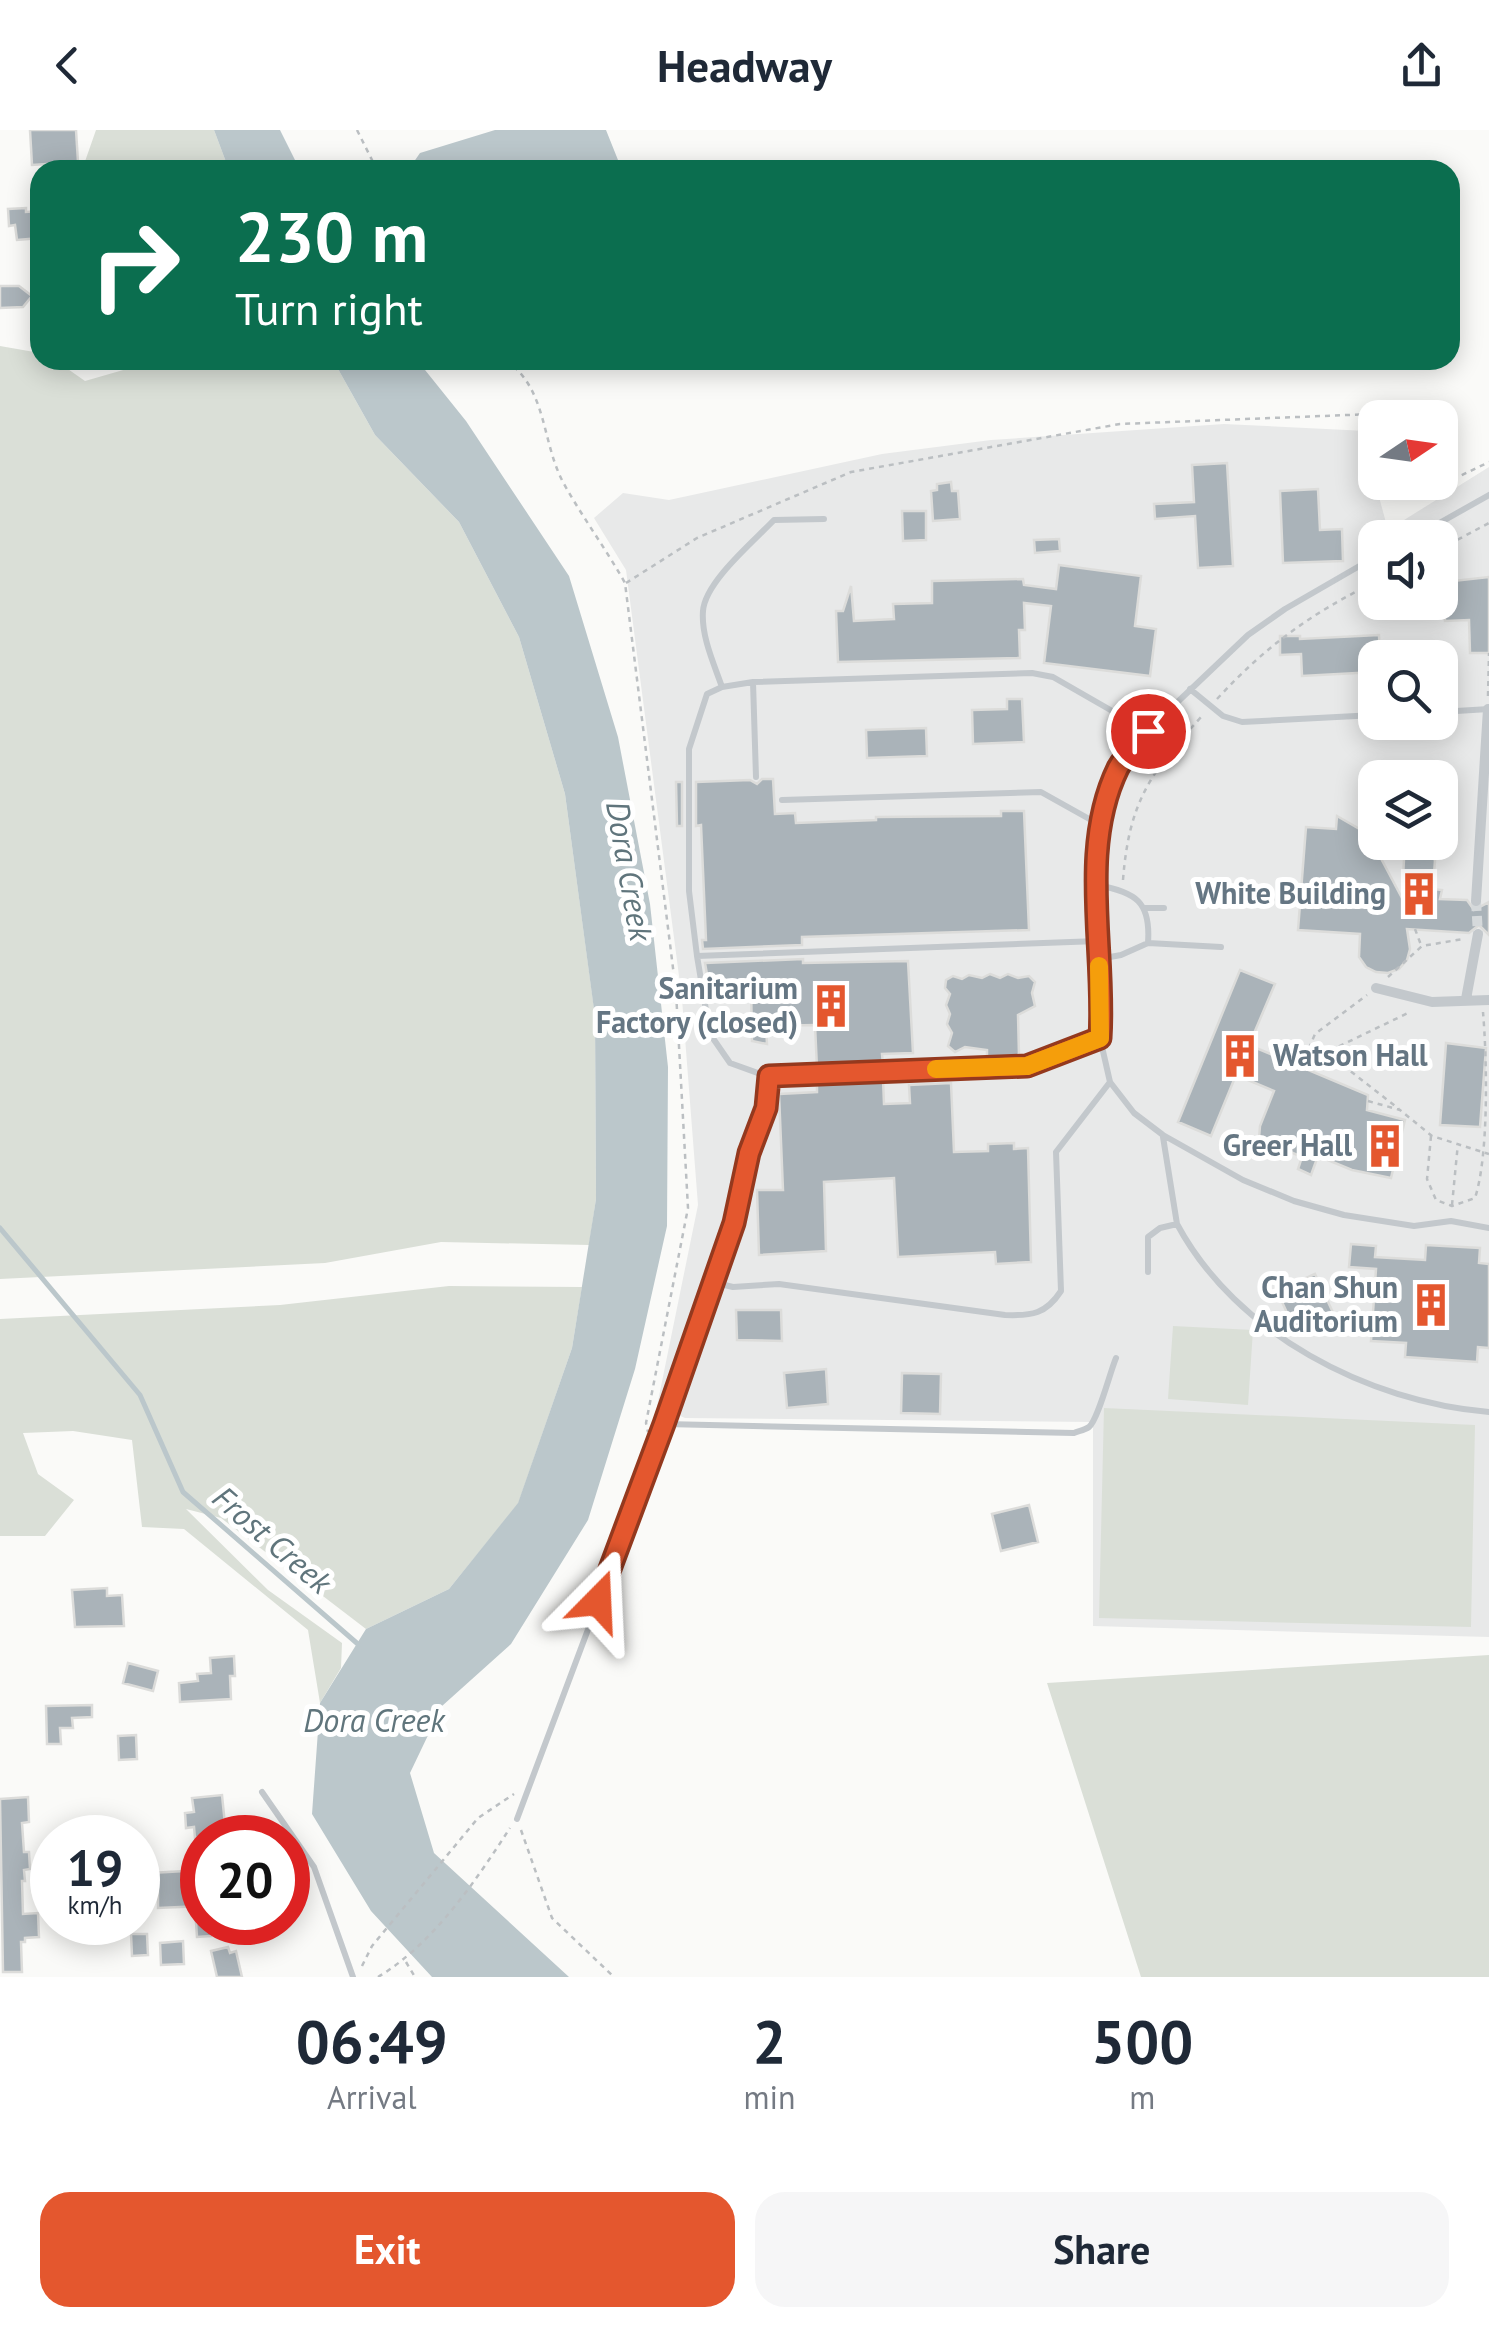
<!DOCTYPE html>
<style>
body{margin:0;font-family:"PT Sans",sans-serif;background:#f6f6f7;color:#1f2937;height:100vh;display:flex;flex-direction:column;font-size:38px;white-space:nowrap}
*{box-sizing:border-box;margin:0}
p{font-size:32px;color:#747a83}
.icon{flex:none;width:55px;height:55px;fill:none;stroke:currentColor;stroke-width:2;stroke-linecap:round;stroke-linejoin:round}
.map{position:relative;height:1847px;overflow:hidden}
.details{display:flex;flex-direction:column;background:#fff;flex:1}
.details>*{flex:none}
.hud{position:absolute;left:30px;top:30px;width:1430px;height:210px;border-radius:30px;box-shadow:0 5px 25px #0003;background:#0b6e4f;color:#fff;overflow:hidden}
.needle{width:65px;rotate:77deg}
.buttons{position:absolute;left:1358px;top:270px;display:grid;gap:20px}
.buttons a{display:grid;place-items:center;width:100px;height:100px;border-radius:20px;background:#fff;box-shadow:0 5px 25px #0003;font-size:50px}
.speed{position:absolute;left:30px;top:1685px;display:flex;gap:20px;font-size:50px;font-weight:700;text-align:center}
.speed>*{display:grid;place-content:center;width:130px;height:130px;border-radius:50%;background:#fff;box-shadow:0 5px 25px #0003;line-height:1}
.speed small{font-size:25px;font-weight:400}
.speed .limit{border:15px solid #d22;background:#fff;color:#111}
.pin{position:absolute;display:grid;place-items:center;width:85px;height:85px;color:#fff;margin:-42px;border:5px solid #fff;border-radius:50%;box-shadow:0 2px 10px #0007}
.me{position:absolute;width:110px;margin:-55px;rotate:21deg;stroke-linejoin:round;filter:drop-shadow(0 0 8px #0008)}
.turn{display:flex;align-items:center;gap:35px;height:210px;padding:0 40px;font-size:45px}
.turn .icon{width:130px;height:130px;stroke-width:2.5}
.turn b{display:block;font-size:70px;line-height:85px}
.eta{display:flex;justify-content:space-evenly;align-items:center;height:170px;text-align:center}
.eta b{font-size:60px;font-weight:600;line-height:70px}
.cta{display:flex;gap:20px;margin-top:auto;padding:20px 40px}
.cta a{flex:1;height:115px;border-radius:30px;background:#e4572e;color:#fff;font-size:40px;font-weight:600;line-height:115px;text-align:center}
.cta a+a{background:#f6f6f7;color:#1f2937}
header{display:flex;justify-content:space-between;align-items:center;height:130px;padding:0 40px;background:#fff;font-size:45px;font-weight:600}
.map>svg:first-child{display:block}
.built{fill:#e8e9e9;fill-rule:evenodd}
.green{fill:#dadfd7}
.water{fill:#bbc7cb}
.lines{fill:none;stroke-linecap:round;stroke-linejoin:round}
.stream{stroke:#bbc7cb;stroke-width:5}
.building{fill:#aab3b9;stroke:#dcdcda;stroke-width:2.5}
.pedestrian-tunnel{stroke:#d5d9db;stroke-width:10;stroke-dasharray:10 5;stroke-linecap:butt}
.path{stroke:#bbbfc2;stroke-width:2.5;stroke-dasharray:5 5;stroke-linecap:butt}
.service{stroke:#c3c8cc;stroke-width:6}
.pedestrian{stroke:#c3c8cc;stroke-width:10}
.route-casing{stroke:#94391e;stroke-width:25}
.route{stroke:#e4572e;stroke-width:18}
.slow{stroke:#f59e0b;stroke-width:18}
.labels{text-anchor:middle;stroke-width:10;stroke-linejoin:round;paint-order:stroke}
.poi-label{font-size:30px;font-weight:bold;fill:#657683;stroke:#fff;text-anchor:end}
.water-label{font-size:32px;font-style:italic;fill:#60757c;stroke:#fff}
</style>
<header><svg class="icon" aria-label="back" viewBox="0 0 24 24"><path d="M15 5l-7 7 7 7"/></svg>Headway<svg class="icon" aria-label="share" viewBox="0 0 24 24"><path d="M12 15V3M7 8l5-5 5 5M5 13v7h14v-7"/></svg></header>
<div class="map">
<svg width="1489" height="1847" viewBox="0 0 1489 1847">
<rect width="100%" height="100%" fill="#fafaf8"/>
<!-- built -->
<path class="built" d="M1224,294L1367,301L1375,352L1388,400L1489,337V1507L1093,1496V1292L685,1288L657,1276L698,1075L682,869L626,440L594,388L623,363L669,370L882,324L991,310ZM1375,408H1440V472H1375ZM1375,528H1440V592H1375ZM1375,648H1440V712H1375Z"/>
<!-- green -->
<path class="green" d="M96,0H214L229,40H82Z
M0,216L40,223V230H55L85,251L158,230H333L375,305L459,392L519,507L565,664L595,886L596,1069L589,1115L441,1112L325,1133L0,1149Z
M449,1156L582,1157L572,1218L518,1374L449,1459L366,1499L221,1388L186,1379L268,1460L342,1513L341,1538L320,1573L308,1500L184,1399L142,1397L132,1310L73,1301L23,1303L38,1344L74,1370L45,1406H0V1189L280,1175Z
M1173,1196L1253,1200L1248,1275L1168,1269Z
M1104,1278L1475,1295L1471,1497L1099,1488Z
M1489,1525V1847H1141L1047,1553Z"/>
<!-- water -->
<path class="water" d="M214,0H280L300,40H229Z
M495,0H606L622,40H412L411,36L420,23Z
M333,230H417L466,291L569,446L618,607L650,774L668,937L667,1096L635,1239L588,1390L511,1514L442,1576L410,1643L434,1723L569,1847H432L371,1781L312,1684L320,1573L366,1499L449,1459L518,1373L572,1218L596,1069L595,887L565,664L519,507L459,392L375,305Z"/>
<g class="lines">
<!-- stream -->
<path class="stream" d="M0,1098L140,1265L183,1362L359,1515"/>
</g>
<!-- building -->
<path class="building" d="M30,0H76L78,32L32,35Z
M26,78V82L40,81V108L17,110L15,95L9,96L8,79Z
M0,156H19L32,166L23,177L0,178Z
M1227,333L1233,436L1198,438L1195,386L1155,389L1154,374L1194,372L1192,335Z
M951,352L952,361H958L960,389L933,391L931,361L937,360V354Z
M1318,359L1320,400L1342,399L1343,431L1283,433L1280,361Z
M902,381H926V410L903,411Z
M1059,409L1060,421L1035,423L1034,410Z
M1059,435L1141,446L1135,496L1156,499L1150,546L1044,533L1051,476L1024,473L1025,500H1019L1020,528L838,532L836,481H843L851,456L854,491L894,489L893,474L932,473V451L1023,449L1024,455L1056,459Z
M1489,447V523H1470L1469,490L1445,491L1444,452Z
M1379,505L1380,528H1375V542L1302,546L1301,524L1280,525V506H1300V509Z
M1007,569H1022L1024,612L973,614L972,580L1007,579Z
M926,598L927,626L867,628L866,600Z
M762,649H773L775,684L795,683L796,693L876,690V687L1001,686V681H1024L1029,800L802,807V815L703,819L702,810H706L701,695L696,696V652L750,650L757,654Z
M676,652H682V696H677Z
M1337,686L1368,704L1402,768L1404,729L1414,724L1428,725L1435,730L1433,759L1442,760L1440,769L1467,770L1474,780L1489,772V805L1479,795L1469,803L1407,799L1410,819L1407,830L1399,839L1388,843L1376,842L1366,837L1359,827L1360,804L1298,800L1306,697L1336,699Z
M803,829V833L908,831L913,923L882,924L883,935L817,938L815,895L766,896L767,914L752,911L751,854L709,856L705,833Z
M1240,840L1275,854L1249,915L1368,965L1367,980L1405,990L1391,1048L1352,1040L1318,1026L1311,1045L1298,1039L1302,1027L1259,1008L1260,996L1274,961L1236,945L1211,1006L1178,992Z
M990,844L1000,848L1008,844L1018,848L1029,846L1035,852L1032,863L1035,876L1018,885L1019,926L987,927V920L965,917L955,922L948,916L952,903L947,894L950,884L946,875L950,864L945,858L946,850L953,846L962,849L969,845L982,848Z
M1446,913L1486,918L1480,997L1440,995Z
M883,949L884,974L910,973L909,955L951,953L954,1022L988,1021V1014L1014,1013V1019L1028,1018L1031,1132L996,1134L995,1122L898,1127L894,1048L824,1052L826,1121L759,1125L757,1060H783L779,964L817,962V952Z
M1351,1114L1376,1116L1375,1127L1425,1130L1426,1115L1480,1118L1479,1133L1489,1134V1218L1478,1217L1477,1232L1405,1227L1406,1213L1371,1211L1376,1139L1349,1137Z
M1315,1144L1336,1189L1319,1197L1315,1188L1294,1198L1277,1161Z
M736,1180H781L782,1211L737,1210Z
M826,1239L828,1274L787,1278L784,1243Z
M902,1243L941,1244L940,1284L901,1283Z
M1029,1375L1038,1412L1001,1421L992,1384Z
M107,1458V1466L122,1465L124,1496L75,1497L72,1460Z
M234,1526L235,1546H230L231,1569L180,1572L179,1553L198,1551L197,1544L211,1543L210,1528Z
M128,1533L158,1541L153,1561L123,1553Z
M92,1575V1587L72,1588L73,1598H60L61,1614H47L46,1576Z
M136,1605L137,1629L119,1630L118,1606Z
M222,1665L226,1705L195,1708L194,1697L186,1698L185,1683L194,1682L192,1668Z
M28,1667L29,1692L22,1693L24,1722H29L30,1739L24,1740L25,1751H22L23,1784L38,1783L39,1807L25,1808V1812H21L22,1842H3L0,1669Z
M202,1740V1776L158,1778V1758L153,1759L151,1743Z
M196,1792H210L211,1806L197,1807Z
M131,1804H147L148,1825L132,1826Z
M183,1811L184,1834L161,1835L160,1813Z
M228,1817L230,1823L236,1821L242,1847H217L211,1821Z"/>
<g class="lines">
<!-- pedestrian-tunnel -->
<path class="pedestrian-tunnel" d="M1476,771L1478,804"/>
<!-- path -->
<path class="path" d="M357,0L377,40
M506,230C548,260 541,312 564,354C583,388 606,419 625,453L676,862L688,1078L646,1293L648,1302
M1429,352L1433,359L1489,332
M1440,419L1489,393
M626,453L697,408L851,342L1120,294L1373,284L1380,288
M1488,566L1489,523
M1217,569C1266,516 1310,484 1375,452
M1123,750C1129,671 1151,642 1202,586
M1415,799L1421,815
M1388,847L1422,816L1463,809
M1321,925L1410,882
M1306,930L1321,925L1349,940L1399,979
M1301,937L1315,904L1367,865
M1368,971L1400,980L1432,1006L1489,1024
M1431,1006L1427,1049L1436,1070L1452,1076L1475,1068C1489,1025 1487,929 1483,882
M1452,1075L1458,1013
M521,1700L552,1788L614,1847
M406,1832L415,1847
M362,1836L372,1816L478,1688L514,1664
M378,1847C433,1814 475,1752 510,1698"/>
<!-- service -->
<path class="service" d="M1413,408L1489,365
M1375,427L1285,479L1248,505L1147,601L1119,636L1100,695L1097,755L1100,908L1110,952L1134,983L1163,1005L1243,1050L1294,1071L1344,1085L1414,1096L1451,1091L1489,1098
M753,552L756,647
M722,557L753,552L1032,543L1053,547L1147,601
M1190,559L1223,586L1242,592L1375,585
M1440,582L1489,579
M782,670L1041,662L1100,695
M1097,755C1136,762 1151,772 1148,813L1121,825L1099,829
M1145,778H1164
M1148,813L1221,817
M697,826L1098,811
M769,947L1027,936L1100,908
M1177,1094C1236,1204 1368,1272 1489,1282
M1148,1142V1107L1160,1098L1177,1094L1163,1007
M712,1152L733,1157L779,1154L1005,1185C1032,1186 1046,1184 1061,1161L1056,1022L1110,952
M665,1294L1074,1303C1079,1301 1085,1300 1089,1297C1098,1290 1110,1242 1116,1228
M262,1662L314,1737L353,1847
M517,1689L665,1294L734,1093L749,1023L766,978L769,947L730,933L710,904L697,826L689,761V619L707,564L722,557C714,534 701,506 703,481C705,452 753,412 774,390L824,389"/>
<!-- pedestrian -->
<path class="pedestrian" d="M1476,771L1488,579
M1376,858L1432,872L1489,870
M1466,869L1478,804"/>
</g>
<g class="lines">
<!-- route casing -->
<g class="route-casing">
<path id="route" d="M598,1471L664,1294L734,1093L749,1023L766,978L769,946L1027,936L1100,908C1106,820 1078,720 1118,638C1125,625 1138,613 1148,601"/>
</g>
<!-- route -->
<use href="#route" class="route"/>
<!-- slow -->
<path class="slow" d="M936,939L1027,936L1100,908L1099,836"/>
</g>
<!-- icons -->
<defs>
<g id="building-bare" transform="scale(3.45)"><path d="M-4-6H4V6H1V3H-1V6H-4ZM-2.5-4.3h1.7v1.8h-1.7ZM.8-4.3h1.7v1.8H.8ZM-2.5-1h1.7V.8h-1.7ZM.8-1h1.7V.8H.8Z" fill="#e4572e" stroke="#fff" stroke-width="2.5" paint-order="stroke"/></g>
</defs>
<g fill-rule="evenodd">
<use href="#building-bare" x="1419" y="764"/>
<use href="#building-bare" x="831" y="876"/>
<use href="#building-bare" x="1240" y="926"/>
<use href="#building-bare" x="1385" y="1016"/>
<use href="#building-bare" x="1431" y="1175"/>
</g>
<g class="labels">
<!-- poi labels -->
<g class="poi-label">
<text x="1386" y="774">White Building</text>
<text x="798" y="869">Sanitarium<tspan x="798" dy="34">Factory (closed)</tspan></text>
<text x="1273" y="936" text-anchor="start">Watson Hall</text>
<text x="1352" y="1026">Greer Hall</text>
<text x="1398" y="1168">Chan Shun<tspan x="1398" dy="34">Auditorium</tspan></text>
</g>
<!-- water labels -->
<g class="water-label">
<text transform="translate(629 741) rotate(80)" y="11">Dora Creek</text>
<text transform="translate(272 1410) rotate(41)" y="11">Frost Creek</text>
<text x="374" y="1602">Dora Creek</text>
</g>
</g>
</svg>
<div class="buttons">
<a><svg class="needle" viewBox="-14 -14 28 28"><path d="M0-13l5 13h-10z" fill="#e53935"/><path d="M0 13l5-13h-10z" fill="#747a83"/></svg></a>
<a><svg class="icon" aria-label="sound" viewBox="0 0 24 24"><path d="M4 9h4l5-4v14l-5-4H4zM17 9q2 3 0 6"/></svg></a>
<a><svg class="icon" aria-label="search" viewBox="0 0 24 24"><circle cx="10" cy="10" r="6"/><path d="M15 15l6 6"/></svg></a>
<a><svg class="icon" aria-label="layers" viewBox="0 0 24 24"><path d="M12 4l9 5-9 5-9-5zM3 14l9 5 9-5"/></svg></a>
</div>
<div class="speed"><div>19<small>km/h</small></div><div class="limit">20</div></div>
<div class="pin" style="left:1148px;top:601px;background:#d93025"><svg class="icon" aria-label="arrive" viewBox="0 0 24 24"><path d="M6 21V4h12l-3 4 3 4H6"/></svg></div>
<svg class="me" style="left:598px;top:1471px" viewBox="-20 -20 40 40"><path d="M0-17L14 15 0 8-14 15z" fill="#e4572e" stroke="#fff" stroke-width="4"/></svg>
<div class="hud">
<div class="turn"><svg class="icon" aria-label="right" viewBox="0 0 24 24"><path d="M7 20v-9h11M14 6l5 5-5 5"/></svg><div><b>230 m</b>Turn right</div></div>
</div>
</div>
<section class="details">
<div class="eta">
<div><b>06:49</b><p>Arrival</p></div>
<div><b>2</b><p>min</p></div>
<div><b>500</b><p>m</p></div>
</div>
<div class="cta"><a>Exit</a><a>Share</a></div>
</section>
